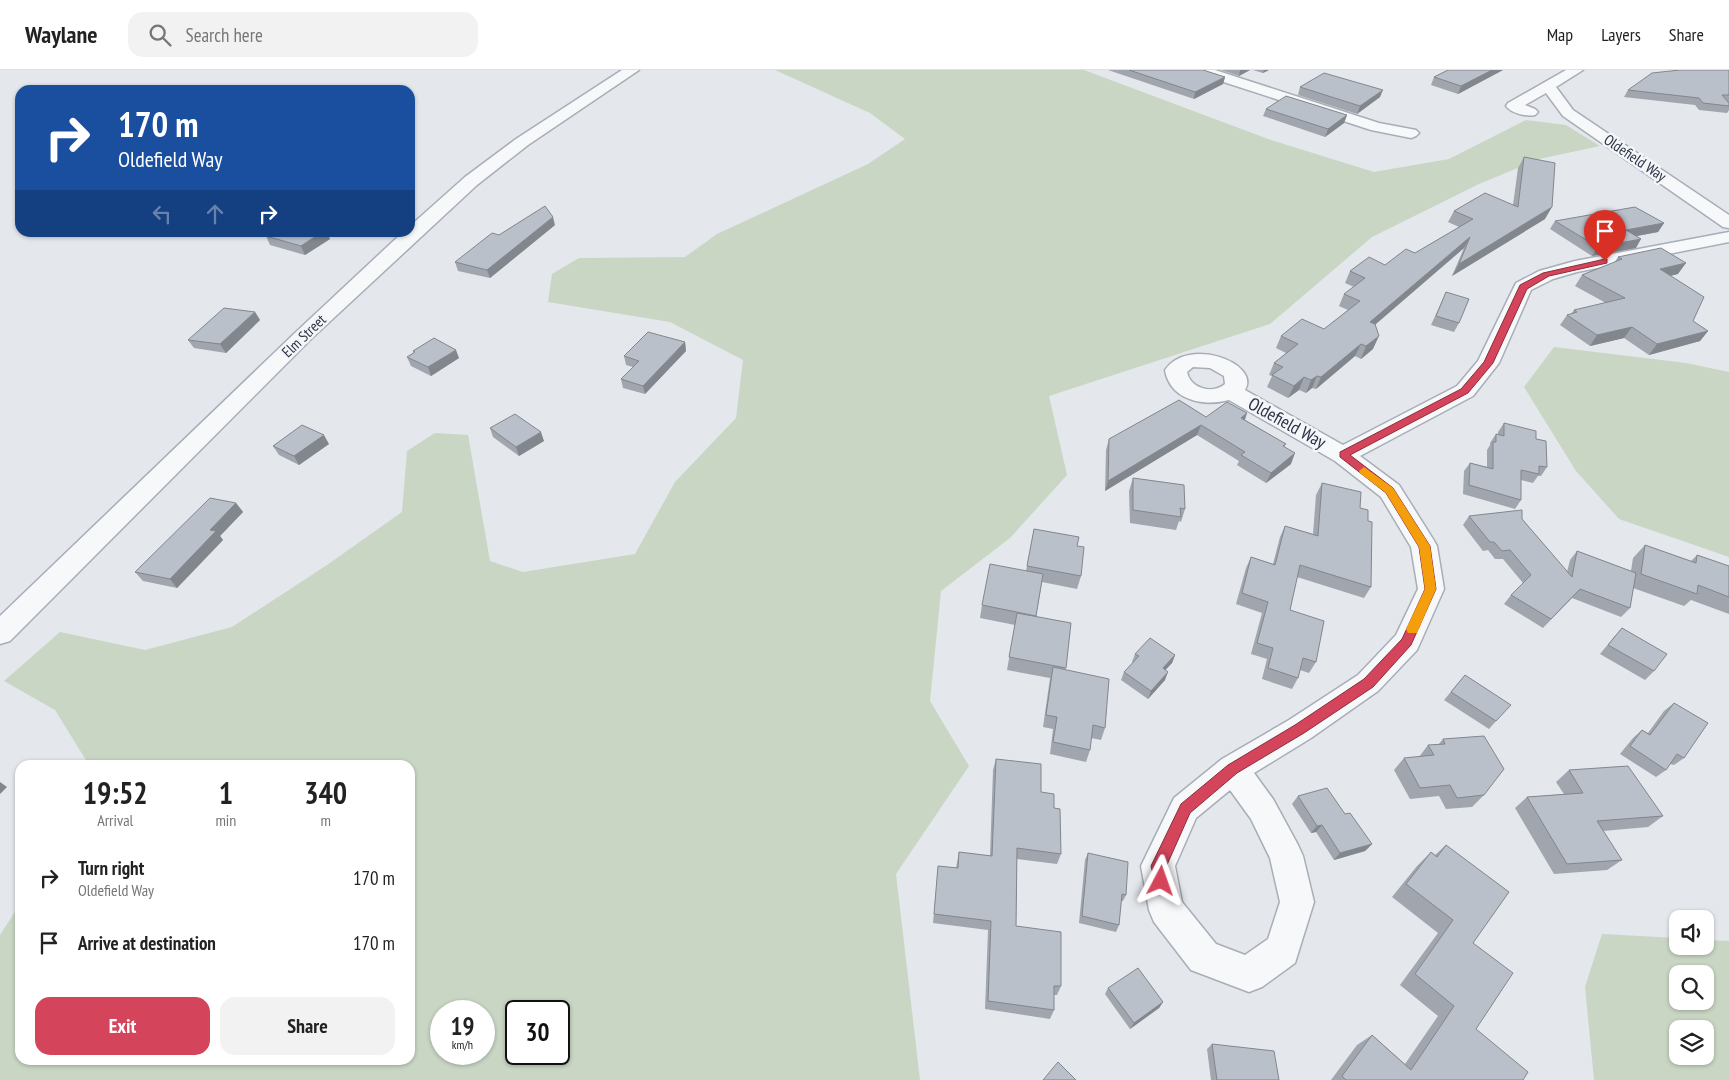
<!DOCTYPE html>
<style>
body{margin:0;font-family:"PT Sans Narrow",sans-serif;background:#f2f2f2;color:#222;height:100vh;display:flex;flex-direction:column;font-size:19px;white-space:nowrap}
*{box-sizing:border-box;margin:0}
p{font-size:16px;color:#767676}
.icon{flex:none;width:28px;height:28px;fill:none;stroke:currentColor;stroke-width:2;stroke-linecap:round;stroke-linejoin:round}
.map{position:relative;flex:1;overflow:hidden}
.details{position:absolute;left:15px;top:690px;width:400px;height:305px;display:flex;flex-direction:column;background:#fff;border-radius:15px;box-shadow:0 1px 4px #0004}
.details>*{flex:none}
.banner{position:absolute;left:15px;top:15px;width:400px;height:152px;border-radius:15px;box-shadow:0 1px 4px #0004;background:#1a4fa0;color:#fff;overflow:hidden}
.controls{position:absolute;left:1669px;top:840px;display:grid;gap:10px}
.controls a{display:grid;place-items:center;width:45px;height:45px;border-radius:10px;background:#fff;box-shadow:0 1px 4px #0004;font-size:25px}
.speed{position:absolute;left:430px;top:930px;display:flex;gap:10px;font-size:25px;font-weight:700;text-align:center}
.speed>*{display:grid;place-content:center;width:65px;height:65px;border-radius:50%;background:#fff;box-shadow:0 1px 4px #0004;line-height:1}
.speed small{font-size:12px;font-weight:400}
.speed .limit{border:2px solid #111;border-radius:8px;background:#fff;color:#111}
.pin{position:absolute;display:grid;place-items:center;width:42px;height:42px;color:#fff;margin:-51px -21px;border-radius:50% 50% 50% 0;rotate:-45deg;box-shadow:0 0 5px #0007}
.pin .icon{rotate:45deg}
.me{position:absolute;width:55px;margin:-28px;rotate:4deg;stroke-linejoin:round;filter:drop-shadow(0 0 4px #0008)}
.turn{display:flex;align-items:center;gap:18px;height:105px;padding:0 20px;font-size:22px}
.turn .icon{width:65px;height:65px;stroke-width:2.5}
.turn b{display:block;font-size:35px;line-height:42px}
.lanes{display:flex;align-items:center;height:48px;padding:0 20px;background:#0003;justify-content:center;gap:25px;direction:ltr}
.lanes .off{opacity:.35}
.eta{display:flex;justify-content:space-evenly;align-items:center;height:85px;text-align:center}
.eta b{font-size:30px;font-weight:700;line-height:35px}
.action{display:flex;gap:10px;margin-top:auto;padding:10px 20px}
.action a{flex:1;height:58px;border-radius:15px;background:#d4455b;color:#fff;font-size:20px;font-weight:700;line-height:58px;text-align:center}
.action a+a{background:#f2f2f2;color:#222}
ul{padding:0;list-style:none}
li{display:flex;align-items:center;gap:15px;height:65px;padding:0 20px}
li div{flex:1}
li b{display:block;font-size:19px}
li em{font-style:normal}
header{display:flex;align-items:center;gap:30px;box-sizing:border-box;height:70px;padding:0 25px;background:#fff;border-bottom:1px solid #e0e0e0}
header strong{font-size:24px}
nav{display:flex;gap:28px;margin-inline-start:auto;font-size:18px}
.search{width:350px;height:45px;background:#f2f2f2;display:flex;align-items:center;gap:12px;box-sizing:border-box;padding:0 18px;border-radius:15px;color:#767676;font-size:19px}
.map>svg:first-child{display:block}
.green{fill:#c9d6c4;fill-rule:evenodd}
.lines{fill:none;stroke-linecap:round;stroke-linejoin:round}
.minor-casing{stroke:#a8aeb7;stroke-width:3}
.minor{fill:#f7f8fa;fill-rule:evenodd}
.wall{fill:#a0a5ae}
.shaded-wall{fill:#82868d}
.building{fill:#bac0ca;stroke:#82868d}
.route{fill:#d4455b;stroke:#8a2d3b}
.slow{fill:#f59e0b}
.labels{text-anchor:middle;stroke-width:5;stroke-linejoin:round;paint-order:stroke}
.far-street-label{font-size:15px;fill:#2a3445;stroke:#f4f6f9}
.street-label{font-size:18px;fill:#2a3445;stroke:#f4f6f9}
</style>
<header>
<strong>Waylane</strong>
<div class="search"><svg class="icon" aria-label="search" viewBox="0 0 24 24"><circle cx="10" cy="10" r="6"/><path d="M15 15l6 6"/></svg>Search here</div>
<nav><a>Map</a><a>Layers</a><a>Share</a></nav>
</header>
<div class="map">
<svg width="1729" height="1010" viewBox="0 0 1729 1010">
<rect width="100%" height="100%" fill="#e4e7ec"/>
<!-- green -->
<path class="green" d="M775,0H1084L1271,70L1374,102L1449,89L1526,50L1566,55L1600,76L1539,89L1479,114L1372,167L1270,254L1049,326L1067,405L1010,468L941,521L930,631L969,696L896,804L920,1010H0V865L20,834V990H410V695H89L55,640L4,611L60,562L145,580L232,557L327,495L402,442L407,381L435,363L468,365L490,491L523,502L635,484L675,412L736,348L743,290L670,252L548,232L552,204L579,188L685,187L717,164L868,94L905,69L870,43ZM441,941H484V984H441ZM516,941H559V984H516Z
M1554,277L1686,293L1729,302V487L1619,449L1576,401L1524,317Z
M1602,864L1677,868L1678,876H1705V870L1729,871V1010H1594L1585,917ZM1678,904H1705V931H1678ZM1678,959H1705V986H1678Z"/>
<g class="lines">
<!-- minor casing -->
<g class="minor-casing">
<path id="minor" d="M622,0H639L528,75L477,115L310,270L10,571L0,574V546L296,262L403,162H410V156L465,107L516,69Z
M1194,0H1215L1379,53L1416,60L1419,63L1416,66L1411,68L1371,60L1196,3Z
M1566,0H1583L1556,17L1573,40L1729,145V158L1723,157L1563,46L1546,23L1525,35L1535,39L1538,42L1535,45C1526,47 1511,43 1506,36L1508,33Z
M1729,162V172L1577,202L1553,209L1531,220L1499,293L1473,326L1360,386L1399,415L1433,469L1437,476L1444,519L1417,580L1378,621L1311,668L1254,703L1273,729L1298,775L1303,786L1314,832L1295,893L1262,917L1249,922L1191,900L1154,852L1149,840L1141,796L1174,728L1222,689L1289,650L1358,605L1396,565L1418,519L1411,477L1381,427L1335,391L1229,330C1203,337 1170,330 1165,300C1188,266 1261,293 1245,320L1343,375L1457,316L1478,291L1516,213L1539,201L1575,191ZM1193,297L1210,298L1224,306L1225,314C1212,325 1190,318 1187,302ZM1230,720L1251,749L1270,788L1280,832L1268,869L1245,885L1216,874L1182,832L1175,796L1196,748Z"/>
</g>
<!-- minor -->
<use href="#minor" class="minor"/>
</g>
<!-- wall -->
<path class="wall" d="M1108,0H1203L1225,7L1223,14L1194,29Z
M1221,0H1250L1239,6Z
M1253,0H1269L1263,3Z
M1448,0H1503L1458,24L1431,15L1434,7Z
M1729,0V40L1727,43L1699,40L1695,35L1624,27L1628,20Z
M1300,17L1380,27L1357,44L1298,25Z
M1266,39L1347,45L1344,53L1325,67L1263,46Z
M1524,87L1545,149L1452,206L1464,178L1375,255L1373,279L1361,289L1355,286L1316,319L1312,318L1306,323L1299,320L1288,328L1267,317L1272,306L1269,305L1274,293L1286,283L1276,278L1281,266L1324,259L1348,240L1339,236L1344,224L1354,217L1345,213L1350,201L1385,195L1415,183L1459,157L1448,152L1454,141L1513,135L1518,98Z
M1555,151L1664,153L1658,162L1636,166V178L1592,186L1550,159Z
M555,155L490,208L458,201L455,192L499,165Z
M266,166L330,169L305,185L270,175Z
M1618,187L1678,204L1670,206L1693,251L1708,261L1700,271L1649,285L1624,268L1590,276L1560,255L1567,245L1571,244L1574,240L1606,233L1575,216L1582,205L1614,193Z
M1446,222L1459,253L1454,262L1431,255Z
M255,242L260,250L226,283L194,278L188,270Z
M685,272L686,281L645,324L623,318L621,309L633,297L626,295L624,286Z
M413,281L459,288L431,306L411,296L407,287L414,283Z
M1247,343L1245,350L1286,374L1284,377L1291,394L1266,413L1237,395L1239,391L1197,365L1105,421L1106,380L1109,369L1206,347Z
M1504,353L1536,369L1547,397L1541,406H1538L1533,413L1521,410V430L1515,439L1463,424L1464,401L1470,393L1487,397V380L1490,375V373L1496,364L1498,365V362Z
M490,358L544,371L519,386L493,367Z
M329,374L299,395L279,385L273,376Z
M1133,408L1185,439L1181,452L1179,451L1176,460L1130,453L1129,421Z
M1322,413L1360,438L1368,451L1371,517L1364,528L1297,507L1290,540L1316,592L1309,603L1300,600L1298,608L1292,619L1262,609L1267,589L1251,584L1262,543L1236,534L1246,498L1251,487L1273,494L1280,467L1285,456L1313,464L1316,425Z
M236,433L243,442L220,466L223,470L177,518L143,511L135,502Z
M1469,446L1522,449L1567,502L1570,490L1577,481L1631,501L1633,488L1645,475L1691,491L1697,485L1729,496V544L1691,530L1684,536L1633,518L1630,538L1621,547L1572,528L1543,558L1504,534L1511,525L1523,513L1503,489H1495L1488,480L1483,481L1463,455Z
M1034,459L1077,476L1081,506L1077,519L1042,512L1036,547L1071,553L1065,600L1105,658L1101,670L1091,668L1090,680L1086,692L1050,684L1053,659L1043,657L1050,608L1007,600L1015,555L980,548L982,535L1026,501Z
M1622,558L1654,601L1645,610L1600,584L1614,567Z
M1135,584L1175,585L1172,593L1165,600V610L1148,629L1121,610L1124,602L1133,593L1132,592Z
M1465,605L1496,651L1489,659L1444,630Z
M1674,633L1684,688L1674,695L1670,694L1666,700L1656,707L1620,684L1633,668L1642,660L1648,663L1664,641Z
M1443,669L1484,725L1472,737L1446,739L1439,726L1410,729L1394,700L1404,688L1419,687L1428,675H1438Z
M996,689L1041,722L1054,738L1061,784L1057,794L1017,789L1016,856L1061,916L1057,925H1054V940L1050,949L985,939L988,860L933,853L938,796L956,798L959,782L990,786L993,700Z
M1569,700L1663,746L1648,757L1603,761L1622,790L1607,800L1554,804L1515,738L1527,727L1564,724L1556,712Z
M1298,726L1345,744L1372,774L1365,781L1334,790L1316,762L1311,763L1292,734Z
M1446,775L1473,873L1476,959L1523,1010H1331L1357,975L1372,965L1405,994L1438,946L1400,915L1438,863L1392,827L1417,796L1431,782L1435,785Z
M1088,783L1126,825L1123,831H1121L1119,855L1116,862L1079,853L1085,790Z
M1108,918L1163,932L1159,938L1130,959L1105,924Z
M1212,974L1279,1010H1211L1207,979Z"/>
<!-- shaded-wall -->
<path class="shaded-wall" d="M1240,0H1250L1239,6Z
M1264,0H1269L1263,3Z
M1492,0H1503L1458,24L1461,16Z
M1225,7L1223,14L1194,29L1195,22Z
M1383,20L1380,27L1357,44L1360,36Z
M1347,45L1344,53L1325,67L1328,59Z
M1552,137L1545,149L1452,206L1459,194Z
M553,147L555,155L490,208L487,200Z
M1664,153L1658,162L1621,169L1626,160Z
M322,162H327L330,169L305,185L301,176Z
M1470,167L1464,178L1364,264L1370,252Z
M1641,169L1636,178L1592,186L1598,177Z
M1686,193L1678,204L1652,210L1660,199Z
M255,242L260,250L226,283L220,274Z
M1632,257L1624,268L1590,276L1597,265Z
M1708,261L1700,271L1649,285L1657,274Z
M1379,266L1373,279L1361,289L1366,276Z
M685,272L686,281L645,324L643,316Z
M1361,274L1355,286L1316,319L1321,307Z
M456,280L459,288L431,306L428,297Z
M1317,306L1312,318L1306,323L1311,310Z
M1304,307L1299,320L1288,328L1294,316Z
M1247,343L1243,354L1241,348Z
M1201,355L1197,365L1105,421L1108,411Z
M541,362L544,371L519,386L516,377Z
M324,365L329,374L299,395L294,386Z
M1295,383L1291,394L1266,413L1271,403Z
M236,433L243,442L220,466L223,470L177,518L170,509L210,460Z
M1175,585L1172,593L1159,607L1163,598Z
M1168,602L1165,610L1148,629L1151,621Z
M0,712L7,717L0,724Z
M1322,755L1316,762L1311,763L1317,756Z
M1372,774L1365,781L1334,790L1340,783Z
M1163,932L1159,938L1130,959L1134,953Z"/>
<!-- building -->
<path class="building" d="M1129,0H1203L1225,7L1195,22Z
M1448,0H1492L1461,16L1434,7Z
M1680,0H1729V25H1722L1729,33V36L1703,33L1699,28L1628,20L1652,3Z
M1324,3L1383,20L1360,36L1300,17Z
M1286,26L1347,45L1328,59L1266,39Z
M1524,87L1555,93L1552,137L1459,194L1470,167L1370,252L1375,254L1379,266L1366,276L1361,274L1321,307L1317,306L1311,310L1304,307L1294,316L1272,305L1283,297L1274,293L1298,274L1281,266L1302,249L1324,259L1360,231L1344,224L1365,208L1350,201L1369,187L1385,195L1406,179L1415,183L1473,149L1454,141L1485,123L1518,137Z
M545,136L553,147L487,200L455,192L492,163L499,165Z
M1635,137L1664,153L1626,160L1641,169L1598,177L1555,151Z
M272,162H322L301,176L266,166Z
M1661,178L1686,193L1660,199L1704,227L1693,251L1708,261L1657,274L1632,257L1597,265L1567,245L1577,242L1574,240L1625,228L1582,205L1622,189L1618,187Z
M1446,222L1469,229L1459,253L1436,246Z
M224,238L255,242L220,274L188,270Z
M648,262L685,272L643,316L621,309L639,291L624,286Z
M434,268L456,280L428,297L407,287L415,282L413,281Z
M1179,330L1206,347L1227,332L1247,343L1241,348L1286,374L1283,376L1295,383L1271,403L1241,385L1245,382L1201,355L1108,411L1109,369Z
M515,344L541,362L516,377L490,358Z
M1504,353L1536,361V369L1546,371L1547,397L1539,396V404L1521,400V430L1469,415L1470,393L1493,399V372H1496V364L1504,366Z
M302,355L324,365L294,386L273,376Z
M1133,408L1184,415L1185,439L1180,438L1181,447L1133,440Z
M1322,413L1361,422L1360,438L1368,440V451L1372,452L1371,517L1300,495L1290,540L1324,551L1316,592L1303,588L1298,608L1268,598L1273,578L1257,573L1268,532L1242,523L1251,487L1275,495L1285,456L1318,466Z
M210,428L236,433L210,460L216,461L170,509L135,502Z
M1522,440V449L1572,507L1577,481L1636,503L1630,538L1580,519L1551,549L1511,525L1531,505L1510,480L1502,481L1494,472H1490L1469,446Z
M1034,459L1079,467L1077,476L1084,477L1081,506L1027,496Z
M1645,475L1696,493L1697,485L1729,496V527L1698,515L1697,524L1641,504Z
M990,494L1043,504L1036,546L982,535Z
M1017,543L1071,553L1066,598L1009,587Z
M1622,558L1667,584L1654,601L1608,575Z
M1150,568L1175,585L1163,598L1168,602L1151,621L1124,602L1139,586L1135,584Z
M1053,597L1109,609L1105,658L1093,655L1090,680L1053,672L1057,647L1046,645Z
M1465,605L1511,635L1496,651L1451,622Z
M1674,633L1708,653L1684,688L1677,684L1666,700L1630,676L1642,660L1650,665Z
M1484,666L1504,699L1484,725L1457,728L1450,715L1420,718L1404,688L1434,685L1428,675L1445,674L1443,669Z
M996,689L1041,694V722L1054,724V738L1060,739L1061,784L1017,778L1016,856L1061,862V916H1054V940L988,931L991,851L934,844L938,796L958,798L959,782L992,786Z
M1628,696L1663,746L1597,751L1622,790L1567,794L1527,727L1583,723L1569,700Z
M1327,718L1345,744L1350,743L1372,774L1340,783L1322,755L1317,756L1298,726Z
M1446,775L1509,822L1473,873L1513,903L1476,959L1528,1002L1523,1010H1346L1342,1006L1372,965L1411,1000L1454,936L1415,904L1453,850L1406,814L1431,782L1437,787Z
M1088,783L1128,792L1126,825L1122,824L1119,855L1082,846Z
M1138,898L1163,932L1134,953L1108,918Z
M1212,974L1274,981L1279,1010H1217Z
M1058,992L1076,1010H1043Z"/>
<!-- route -->
<path class="route" d="M1605,189H1607V193L1549,206L1527,219L1493,293L1468,323L1350,385L1393,418L1430,476L1436,519L1411,575L1373,617L1304,663L1237,703L1190,743L1166,797L1168,811L1166,816L1161,818L1156,816L1151,796L1181,734L1228,695L1295,655L1364,609L1402,569L1425,519L1419,477L1386,423L1340,387V382L1461,319L1484,292L1520,215L1543,203Z"/>
<!-- slow -->
<path class="slow" d="M1364,397L1393,418L1430,476L1436,519L1417,563H1408L1406,559L1425,519L1419,477L1386,423L1360,403L1359,401Z"/>
<g class="labels">
<!-- far-street labels -->
<g class="far-street-label">
<text transform="translate(1635 88) rotate(34)" y="5">Oldefield Way</text>
<text transform="translate(304 266) rotate(-44)" y="5">Elm Street</text>
</g>
<!-- street labels -->
<g class="street-label">
<text transform="translate(1287 353) rotate(29)" y="6">Oldefield Way</text>
</g>
</g>
</svg>
<div class="controls">
<a><svg class="icon" aria-label="sound" viewBox="0 0 24 24"><path d="M4 9h4l5-4v14l-5-4H4zM17 9q2 3 0 6"/></svg></a>
<a><svg class="icon" aria-label="search" viewBox="0 0 24 24"><circle cx="10" cy="10" r="6"/><path d="M15 15l6 6"/></svg></a>
<a><svg class="icon" aria-label="layers" viewBox="0 0 24 24"><path d="M12 4l9 5-9 5-9-5zM3 14l9 5 9-5"/></svg></a>
</div>
<div class="speed"><div>19<small>km/h</small></div><div class="limit">30</div></div>
<div class="pin" style="left:1605px;top:191px;background:#d93025"><svg class="icon" aria-label="arrive" viewBox="0 0 24 24"><path d="M6 21V4h12l-3 4 3 4H6"/></svg></div>
<svg class="me" style="left:1161px;top:811px" viewBox="-20 -20 40 40"><path d="M0-17L14 15 0 8-14 15z" fill="#d4455b" stroke="#fff" stroke-width="4"/></svg>
<div class="banner">
<div class="turn"><svg class="icon" aria-label="right" viewBox="0 0 24 24"><path d="M7 20v-9h11M14 6l5 5-5 5"/></svg><div><b>170 m</b>Oldefield Way</div></div>
<div class="lanes"><svg class="icon off" aria-label="left" viewBox="0 0 24 24"><path d="M17 20v-9H6M10 6l-5 5 5 5"/></svg><svg class="icon off" aria-label="ahead" viewBox="0 0 24 24"><path d="M12 20V5M6 11l6-6 6 6"/></svg><svg class="icon" aria-label="right" viewBox="0 0 24 24"><path d="M7 20v-9h11M14 6l5 5-5 5"/></svg></div>
</div>
<section class="details">
<div class="eta">
<div><b>19:52</b><p>Arrival</p></div>
<div><b>1</b><p>min</p></div>
<div><b>340</b><p>m</p></div>
</div>
<ul>
<li><svg class="icon" aria-label="right" viewBox="0 0 24 24"><path d="M7 20v-9h11M14 6l5 5-5 5"/></svg><div><b>Turn right</b><p>Oldefield Way</p></div><em>170 m</em></li>
<li><svg class="icon" aria-label="arrive" viewBox="0 0 24 24"><path d="M6 21V4h12l-3 4 3 4H6"/></svg><div><b>Arrive at destination</b></div><em>170 m</em></li>
</ul>
<div class="action"><a>Exit</a><a>Share</a></div>
</section>
</div>
